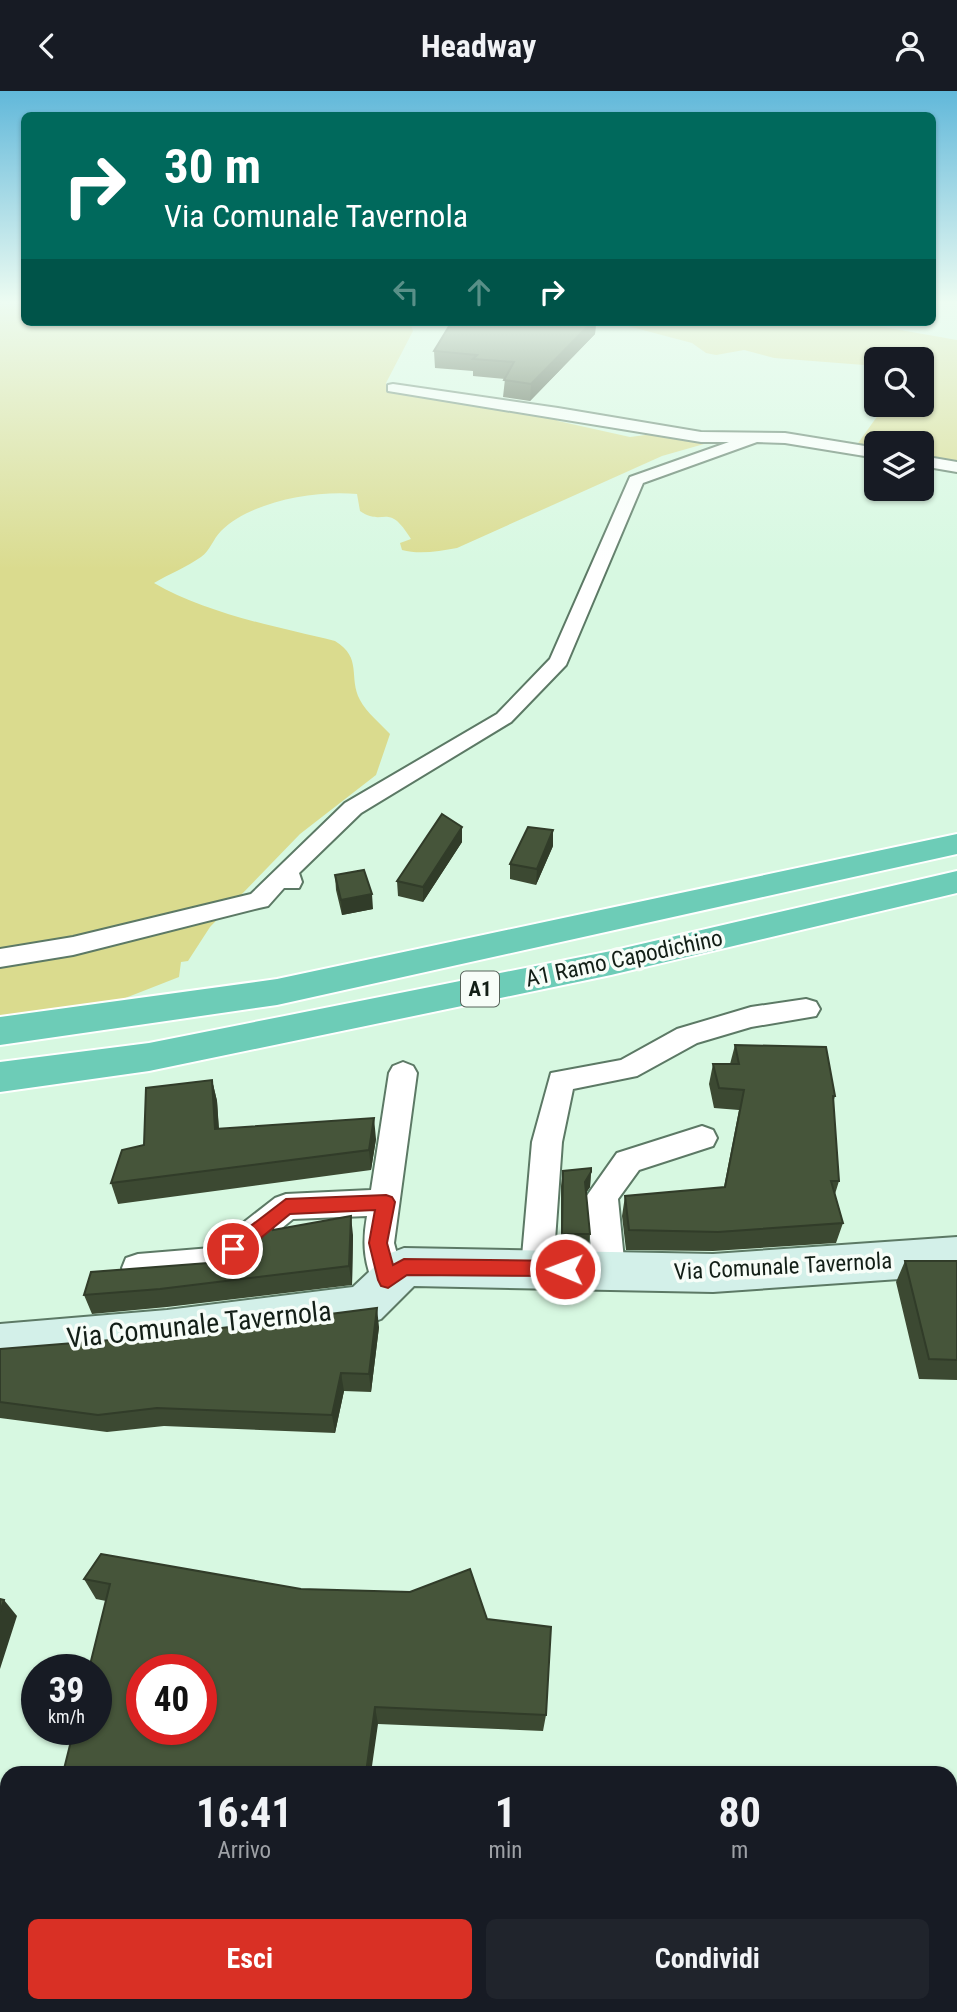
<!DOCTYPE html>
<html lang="it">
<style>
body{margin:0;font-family:"Roboto Condensed",sans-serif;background:#20242c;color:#f1f3f6;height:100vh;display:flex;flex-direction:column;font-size:26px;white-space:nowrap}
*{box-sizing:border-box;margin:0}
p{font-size:23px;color:#9ea1a6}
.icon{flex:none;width:38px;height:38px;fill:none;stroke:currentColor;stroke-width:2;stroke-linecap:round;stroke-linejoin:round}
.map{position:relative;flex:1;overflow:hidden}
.drawer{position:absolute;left:0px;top:1675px;width:957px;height:247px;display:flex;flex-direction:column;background:#171b24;border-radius:21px 21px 0 0;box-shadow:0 2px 5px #0004}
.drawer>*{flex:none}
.banner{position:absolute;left:21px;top:21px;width:915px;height:214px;border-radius:10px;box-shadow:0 2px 5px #0004;background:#00695c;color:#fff;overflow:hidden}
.buttons{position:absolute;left:864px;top:256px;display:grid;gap:14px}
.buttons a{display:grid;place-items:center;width:70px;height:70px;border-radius:10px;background:#171b24;box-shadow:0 2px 5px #0004;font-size:35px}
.speed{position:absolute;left:21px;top:1563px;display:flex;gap:14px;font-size:35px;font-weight:700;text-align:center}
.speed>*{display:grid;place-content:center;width:91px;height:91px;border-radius:50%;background:#171b24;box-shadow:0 2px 5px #0004;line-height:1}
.speed small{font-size:18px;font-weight:400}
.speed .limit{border:10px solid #d22;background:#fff;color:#111}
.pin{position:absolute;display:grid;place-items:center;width:60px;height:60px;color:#fff;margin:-30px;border:4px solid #fff;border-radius:50%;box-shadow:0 2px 7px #0007}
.me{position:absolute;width:77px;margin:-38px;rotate:271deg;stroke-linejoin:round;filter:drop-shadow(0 0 5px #0008)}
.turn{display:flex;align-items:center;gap:24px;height:147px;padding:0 28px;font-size:32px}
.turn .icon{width:91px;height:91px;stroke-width:2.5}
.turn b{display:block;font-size:49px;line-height:60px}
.lanes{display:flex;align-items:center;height:66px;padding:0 28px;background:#0003;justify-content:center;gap:35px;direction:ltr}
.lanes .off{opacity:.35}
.eta{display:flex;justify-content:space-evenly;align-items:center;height:119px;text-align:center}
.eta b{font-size:42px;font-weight:700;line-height:49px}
.button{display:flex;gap:14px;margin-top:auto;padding:14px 28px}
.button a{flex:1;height:80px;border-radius:10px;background:#d93025;color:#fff;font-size:28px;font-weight:700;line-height:80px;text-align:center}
.button a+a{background:#20242c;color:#f1f3f6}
header{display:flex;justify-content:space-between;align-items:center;height:91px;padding:0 28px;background:#171b24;font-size:32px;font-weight:700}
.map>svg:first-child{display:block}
.green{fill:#dadb8e}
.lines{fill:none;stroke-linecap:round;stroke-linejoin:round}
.street-casing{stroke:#5c7965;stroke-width:4}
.secondary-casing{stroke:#5c7965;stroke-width:4}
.highway-casing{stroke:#fff;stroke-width:4}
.street{fill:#fff;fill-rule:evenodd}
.secondary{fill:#d3f0e9;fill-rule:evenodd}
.highway{fill:#6dccb7;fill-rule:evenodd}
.wall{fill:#3c4932}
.shaded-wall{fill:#313c29}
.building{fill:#46553a;stroke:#313c29;stroke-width:2;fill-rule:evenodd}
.route{fill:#d93025;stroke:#8d1f18;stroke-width:2}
.labels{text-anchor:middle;stroke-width:7;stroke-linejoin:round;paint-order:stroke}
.shield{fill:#f7fdf8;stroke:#57625a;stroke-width:2}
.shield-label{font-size:21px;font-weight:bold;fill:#131f17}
.street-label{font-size:23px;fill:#131f17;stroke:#f7fdf8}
.near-street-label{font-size:28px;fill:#131f17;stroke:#f7fdf8}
</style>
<header><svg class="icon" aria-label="back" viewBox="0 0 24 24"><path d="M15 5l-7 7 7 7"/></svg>Headway<svg class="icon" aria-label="person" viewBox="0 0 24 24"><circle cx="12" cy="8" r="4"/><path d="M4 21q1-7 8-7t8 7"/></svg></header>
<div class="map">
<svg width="957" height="1921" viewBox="0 0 957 1921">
<rect width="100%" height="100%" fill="#d7f8e1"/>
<!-- green -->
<path class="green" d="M0,211H24V231H410L413,240L386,292L389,300L527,319L533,313L558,330L630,346L684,339L714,343L704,353L662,365L457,457C439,460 420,464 402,459L400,452L411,448C387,409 385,437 360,420L357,403C316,399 251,410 221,440C213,448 210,460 201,466C187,476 169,483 154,492C205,522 277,536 335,550C363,567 348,586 360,609C366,621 381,633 390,643L376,684L300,743L210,836L188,870L181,871L179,886L110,913L0,926Z
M625,231H855L957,249V378L922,370V352H877V360L856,355L886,313H922V268H877V275L774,267L744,259L716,264L706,262L692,252L624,234Z"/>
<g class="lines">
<!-- street casing -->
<g class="street-casing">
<path id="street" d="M393,293L558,317L701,341L785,342L877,357V367L785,352L757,351L643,392L566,574L511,631L361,722L299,782L302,791L299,797H284L268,815L259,817L73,864L0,876V858L73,846L251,803L345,712L497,623L550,568L630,386L729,351H701L388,300V294Z
M922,365L957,371V381L922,375Z
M806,908L816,911L820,918L816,925L751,936L697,952L637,985L573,998L562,1051L553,1177L549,1187L537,1191L525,1187L521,1177L532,1051L551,982L621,969L677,938L751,916Z
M403,971L413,975L417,982L394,1152L404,1189L400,1199L388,1203L376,1199C364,1173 362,1153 367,1125L293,1128L229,1180L218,1184L138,1191L126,1187L122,1177L126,1167L138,1163L211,1157L275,1107L286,1103L371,1099L389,982L393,975Z
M702,1035L713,1039L717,1047L713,1055L639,1079L618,1108L625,1179L621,1189L609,1193L597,1189L593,1179L586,1106L617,1062Z"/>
</g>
<!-- secondary casing -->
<g class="secondary-casing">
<path id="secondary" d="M957,1146V1184L713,1201L414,1195L381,1228L365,1234L276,1248L167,1261L0,1275V1233L167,1219L353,1196L388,1163L404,1157L713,1163Z"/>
</g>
<!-- highway casing -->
<g class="highway-casing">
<path id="highway" d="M957,743V763L277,914L0,954V926L277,888Z
M957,780V802L611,884L149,980L0,1001V971L149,952L611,860Z"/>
</g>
<!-- street -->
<use href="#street" class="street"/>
<!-- secondary -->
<use href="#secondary" class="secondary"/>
<!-- highway -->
<use href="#highway" class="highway"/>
</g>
<!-- wall -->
<path class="wall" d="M468,231H596L595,243L530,310L503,306L505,288L473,285V280L435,277L434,260Z
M462,736V751L423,811L398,805L397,790Z
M553,755L536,794L510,788V773Z
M335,784L373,818L342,824L336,799Z
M735,954L835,1005L833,1012L839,1090L835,1103L843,1132L836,1152L713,1160L626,1159L622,1125L625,1105L724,1096L739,1019L714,1017L709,993L713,973H730Z
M212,989L217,1010L219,1038L376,1048L371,1079L118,1113L111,1092L144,1054Z
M563,1080L591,1081L590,1096L586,1102L590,1143L588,1158L561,1157V1095Z
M277,1138L353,1144L352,1194L167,1216L92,1223L84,1204L208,1172Z
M905,1170H957V1289L919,1288L896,1191Z
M379,1236L371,1301L344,1300L335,1342L164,1335L107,1341L0,1327V1258Z
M84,1488L301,1498L487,1528L546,1624L543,1640L378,1633L106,1510L96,1508Z"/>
<!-- shaded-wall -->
<path class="shaded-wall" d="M592,231H596L595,243L530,310L531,293Z
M462,736V751L423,811V796Z
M553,739V755L536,794L537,778Z
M372,803L373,818L342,824L341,809Z
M212,989L217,1010L220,1059L215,1038Z
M374,1027L376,1048L371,1079L369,1059Z
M591,1081L590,1096L583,1106L585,1091Z
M351,1125L353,1144L352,1194L349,1175Z
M377,1217L379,1236L371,1301L369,1283Z
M341,1282L344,1300L335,1342L332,1324Z
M4,1509L17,1525L0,1578V1521Z
M375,1616L378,1633L371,1682H366Z"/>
<!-- building -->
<path class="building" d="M468,231H592L531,293L504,289L514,271L473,268L477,264L434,260L451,232H467Z
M442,723L462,736L423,796L397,790Z
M528,736L553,739L537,778L510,773Z
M364,779L372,803L341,809L335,784Z
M735,954L826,956L835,1005H833L839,1090H831L843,1132L718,1141L629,1139L625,1105L725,1096L744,999L719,997L713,973H739Z
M212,989L215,1038L374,1027L369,1059L111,1092L122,1059L144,1054L146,997Z
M591,1077V1081L585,1091L590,1143H562L563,1080Z
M351,1125L349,1175L160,1198L84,1204L91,1181L208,1172L226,1163L274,1127L273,1139Z
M905,1170H957V1269L929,1268Z
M377,1217L369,1283L341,1282L332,1324L157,1317L98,1324L0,1311V1258L160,1245Z
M101,1463L301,1498L410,1501L470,1478L487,1528L551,1536L546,1624L375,1616L366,1682H63L74,1638H96V1578H89L110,1493L84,1488ZM142,1578H201V1638H142Z
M0,1508L4,1509L0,1521Z"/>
<!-- sky -->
<linearGradient id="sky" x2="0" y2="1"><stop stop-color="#61b8da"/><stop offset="0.44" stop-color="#edfcf2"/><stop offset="1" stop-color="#edfcf2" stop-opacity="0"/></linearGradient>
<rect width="957" height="480" fill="url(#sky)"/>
<!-- route -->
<path class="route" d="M386,1104L392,1106L395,1111L387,1152L393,1174L404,1168L565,1170L571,1172L574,1178L571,1183L565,1185L407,1184L388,1197L381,1195L378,1189L369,1152L375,1119L290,1123L240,1164L233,1166L227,1164L224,1158L227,1153L286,1108Z"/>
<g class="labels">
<!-- shield labels -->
<rect class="shield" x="461" y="880.5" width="38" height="35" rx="5"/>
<g class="shield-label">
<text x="480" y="905">A1</text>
</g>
<!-- street labels -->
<g class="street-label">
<text transform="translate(624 867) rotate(-12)" y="8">A1 Ramo Capodichino</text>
<text transform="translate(783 1175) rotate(-3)" y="8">Via Comunale Tavernola</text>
</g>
<!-- near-street labels -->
<g class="near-street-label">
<text transform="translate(199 1233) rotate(-6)" y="10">Via Comunale Tavernola</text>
</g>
</g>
</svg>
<div class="buttons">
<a><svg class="icon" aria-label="search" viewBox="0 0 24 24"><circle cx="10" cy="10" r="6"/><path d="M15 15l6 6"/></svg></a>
<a><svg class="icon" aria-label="layers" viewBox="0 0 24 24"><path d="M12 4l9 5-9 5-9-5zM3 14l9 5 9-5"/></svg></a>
</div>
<div class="speed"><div>39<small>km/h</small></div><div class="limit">40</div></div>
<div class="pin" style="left:233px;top:1158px;background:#d93025"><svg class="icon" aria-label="arrive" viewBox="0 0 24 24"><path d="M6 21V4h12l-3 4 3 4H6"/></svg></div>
<svg class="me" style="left:565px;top:1178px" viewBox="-20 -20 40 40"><circle r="17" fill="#d93025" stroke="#fff" stroke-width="3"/><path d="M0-11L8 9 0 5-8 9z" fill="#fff"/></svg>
<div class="banner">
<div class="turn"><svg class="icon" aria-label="right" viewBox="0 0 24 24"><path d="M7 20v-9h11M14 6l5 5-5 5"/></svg><div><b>30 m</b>Via Comunale Tavernola</div></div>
<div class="lanes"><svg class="icon off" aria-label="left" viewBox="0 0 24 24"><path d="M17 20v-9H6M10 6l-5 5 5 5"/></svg><svg class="icon off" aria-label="ahead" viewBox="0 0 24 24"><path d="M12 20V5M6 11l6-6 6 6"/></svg><svg class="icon" aria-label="right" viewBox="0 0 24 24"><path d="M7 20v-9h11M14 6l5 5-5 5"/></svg></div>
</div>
<section class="drawer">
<div class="eta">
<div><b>16:41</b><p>Arrivo</p></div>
<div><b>1</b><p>min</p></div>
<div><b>80</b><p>m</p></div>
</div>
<div class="button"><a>Esci</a><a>Condividi</a></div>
</section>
</div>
